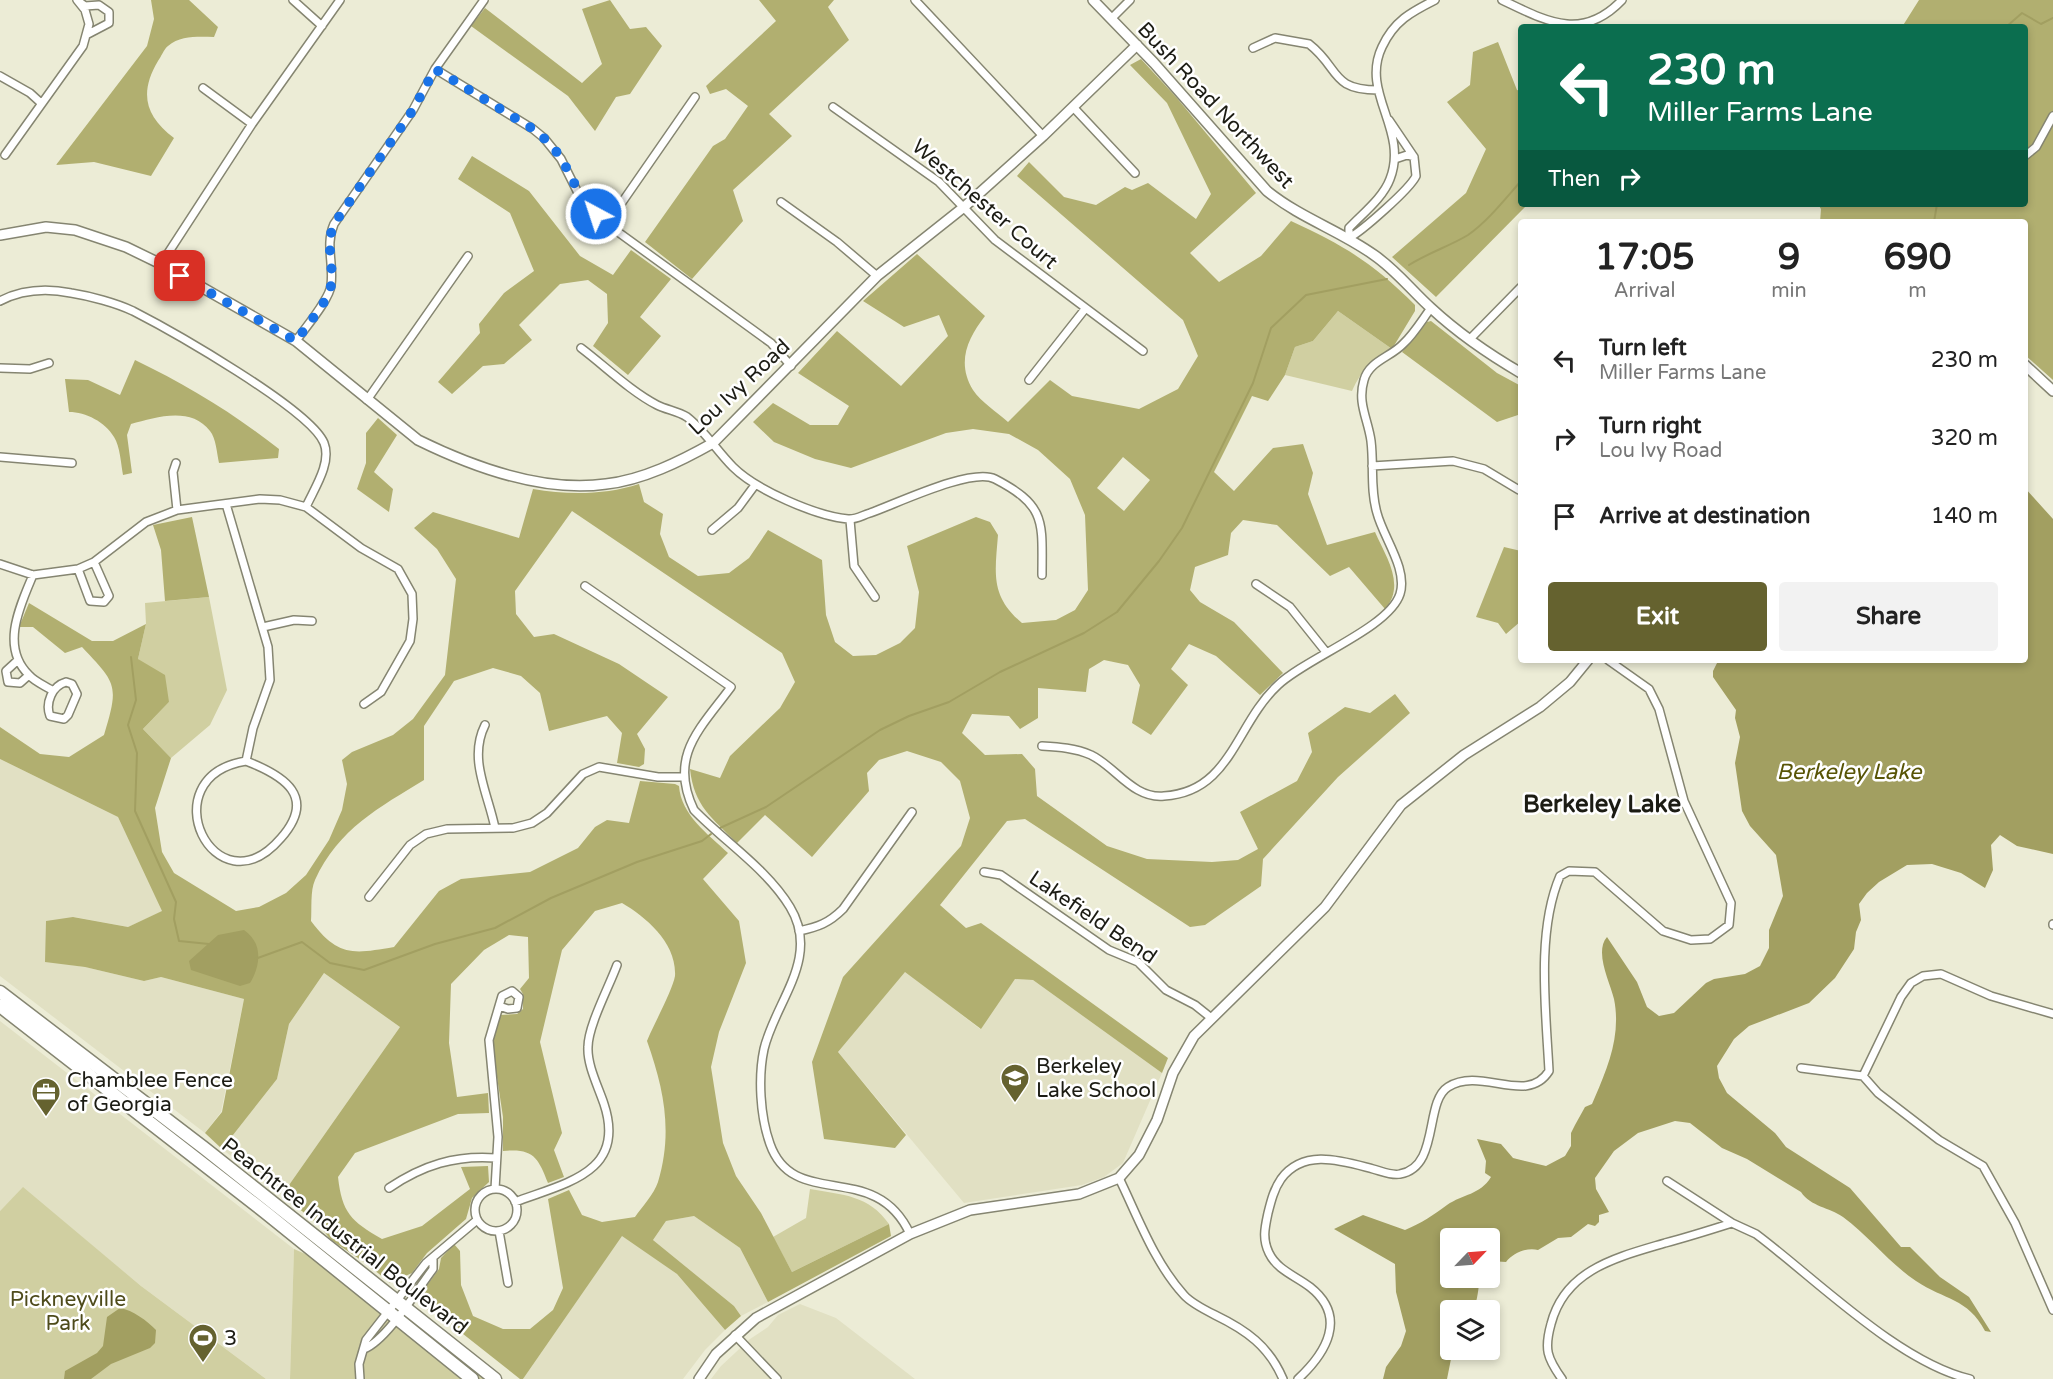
<!DOCTYPE html>
<style>
body{margin:0;font-family:"Varela Round",sans-serif;background:#f2f2f2;color:#222;height:100vh;display:flex;flex-direction:column;font-size:22px;white-space:nowrap}
*{box-sizing:border-box;margin:0}
p{font-size:20px;color:#767676}
.icon{flex:none;width:33px;height:33px;fill:none;stroke:currentColor;stroke-width:2;stroke-linecap:round;stroke-linejoin:round}
.map{position:relative;flex:1;overflow:hidden}
.details{position:absolute;left:1518px;top:219px;width:510px;height:444px;display:flex;flex-direction:column;background:#fff;border-radius:6px;box-shadow:0 3px 9px #0003}
.details>*{flex:none}
.banner{position:absolute;left:1518px;top:24px;width:510px;height:183px;border-radius:6px;box-shadow:0 3px 9px #0003;background:#0b6e4f;color:#fff;overflow:hidden}
.needle{width:39px;rotate:65deg}
.fabs{position:absolute;left:1440px;top:1228px;display:grid;gap:12px}
.fabs a{display:grid;place-items:center;width:60px;height:60px;border-radius:6px;background:#fff;box-shadow:0 3px 9px #0003;font-size:30px}
.pin{position:absolute;display:grid;place-items:center;width:51px;height:51px;color:#fff;margin:-26px;border-radius:12px;box-shadow:0 3px 9px #0006}
.me{position:absolute;width:66px;margin:-33px;rotate:320deg;stroke-linejoin:round;filter:drop-shadow(0 0 4px #0008)}
.turn{display:flex;align-items:center;gap:21px;height:126px;padding:0 30px;font-size:27px}
.turn .icon{width:78px;height:78px;stroke-width:2.5}
.turn b{display:block;font-size:42px;line-height:51px}
.then{display:flex;align-items:center;height:57px;padding:0 30px;background:#0003;gap:12px;font-size:22px}
.eta{display:flex;justify-content:space-evenly;align-items:center;height:102px;text-align:center}
.eta b{font-size:36px;font-weight:800;line-height:42px}
.primary-button{display:flex;gap:12px;margin-top:auto;padding:12px 30px}
.primary-button a{flex:1;height:69px;border-radius:6px;background:#65622f;color:#fff;font-size:24px;font-weight:800;line-height:69px;text-align:center}
.primary-button a+a{background:#f2f2f2;color:#222}
ul{padding:0;list-style:none}
li{display:flex;align-items:center;gap:18px;height:78px;padding:0 30px}
li div{flex:1}
li b{display:block;font-size:22px}
li em{font-style:normal}
.map>svg:first-child{display:block}
.built{fill:#e1e0c3}
.green{fill:#d0cfa1}
.forest{fill:#b1af70;fill-rule:evenodd}
.water{fill:#a29f61}
.lines{fill:none;stroke-linecap:round;stroke-linejoin:round}
.stream{stroke:#a29f61;stroke-width:2}
.minor-casing{stroke:#858571;stroke-width:10}
.tertiary-casing{stroke:#858571;stroke-width:12}
.trunk-casing{stroke:#858571;stroke-width:15}
.minor{stroke:#fff;stroke-width:7}
.tertiary{stroke:#fff;stroke-width:9}
.trunk{stroke:#fff;stroke-width:12}
.route{stroke:#1a73e8;stroke-width:10;stroke-dasharray:0 18}
.labels{text-anchor:middle;stroke-width:5;stroke-linejoin:round;paint-order:stroke}
.street-label{font-size:21px;fill:#1c1c14;stroke:#fff}
.poi-label{font-size:21px;fill:#1c1c14;stroke:#fff;text-anchor:start}
.park-label{font-size:21px;fill:#4e4b1b;stroke:#fff}
.water-label{font-size:22px;font-style:italic;fill:#585406;stroke:#fff}
.quarter-label{font-size:24px;font-weight:bold;fill:#1c1c14;stroke:#fff}
</style>
<div class="map">
<svg width="2053" height="1379" viewBox="0 0 2053 1379">
<rect width="100%" height="100%" fill="#ececd6"/>
<!-- built -->
<path class="built" d="M0,759L118,817L163,911L128,927L74,917L45,961L85,967L144,981L161,977L244,999L221,1112L205,1133L0,976Z
M905,971L980,1029L1015,979L1033,980L1162,1073L1123,1163L1104,1177L1082,1185L964,1203L838,1052Z
M324,973L400,1027L282,1195L222,1149L277,1079L289,1024Z
M0,1021L294,1249L290,1379H266L141,1286L23,1188L0,1211Z
M694,1216L740,1248L768,1302L741,1316L734,1306L653,1240L666,1221Z
M622,1235L677,1274L725,1330L705,1350L683,1379H523Z
M800,1304L836,1318L915,1379H711L721,1366L750,1339L768,1327L778,1315Z"/>
<!-- green -->
<path class="green" d="M1338,311L1392,349C1371,359 1362,370 1352,391L1285,375L1295,347L1313,341Z
M209,597L227,690L210,725L171,758L143,729L169,702L138,659L146,624L145,603Z
M23,1187L141,1286L266,1379H0V1211Z
M810,1189C843,1195 869,1195 889,1224L792,1272L773,1237L806,1218Z
M294,1249L365,1280L487,1379H290Z"/>
<!-- forest -->
<path class="forest" d="M151,0H189L218,27L214,37C199,37 181,35 168,46C164,49 161,57 158,61C139,93 145,116 174,138L151,176L94,162L56,165L147,46L154,19Z
M610,0L630,29L646,27L662,46L630,94L616,97L595,131L568,96L471,26L485,8L582,83L602,64L582,9Z
M759,0H834L828,7L849,40L769,114L792,136L733,190L743,221L692,279L645,242L713,146L725,139L748,106L726,89L710,94L706,86L776,21Z
M1919,0H2053V380L2025,355V222H1820L1821,209L1818,204H2025V27H1902Z
M1498,42L1517,90L1521,91V204H1528L1436,297L1392,257L1466,193L1486,149L1447,102L1470,85L1473,52Z
M1141,59L1176,97L1256,193L1190,253L1219,282L1261,256L1291,221C1344,245 1374,264 1415,305V311L1392,349L1338,311L1313,341L1295,347L1285,375L1268,401L1252,396L1214,472L1234,491L1273,448L1303,444L1313,473L1308,494L1327,545L1375,532C1386,557 1406,585 1385,609L1349,567L1330,576L1277,525L1243,520L1231,533L1228,555L1195,567L1190,590L1200,602L1234,622L1283,673L1260,695L1216,656L1189,644L1171,669L1188,685L1151,735L1132,723L1140,685L1128,665L1104,660L1089,669L1086,692L1038,688V718L1020,729L1009,716L972,714L962,733L985,755L1022,754L1035,769L1037,796L1107,846L1147,859L1212,862L1238,860L1258,849L1240,812L1297,781L1312,752L1308,733L1345,707L1370,713L1395,694L1410,713L1338,777L1263,859L1261,886L1205,925L1190,927L1025,819L1007,821L940,905L966,928L981,923L1168,1058L1162,1073L1033,980L1015,979L981,1029L905,972L838,1052L906,1135L895,1148L824,1139L812,1062L843,977L961,846L970,818L960,781L941,762L907,751L879,760L867,773L869,791L812,857L765,815L737,843C712,818 694,806 690,769L720,778L730,756L780,708L795,682L782,653L572,511L515,591L516,614L534,637L554,634L619,664L668,697L637,734L645,749L644,764L639,767L617,763L622,733L607,716L549,731L540,693L521,676L493,668L454,681L424,726V780C380,807 338,829 315,880C310,891 312,909 311,921C338,957 353,954 394,947L439,891L461,879L530,872L578,848L595,827L607,820L629,823L640,781L675,784L679,786C681,815 708,834 728,853L703,879L739,921L746,963L719,1032L711,1067L723,1143L736,1176L761,1213L792,1272L889,1224L891,1236L768,1302L740,1248L694,1216L666,1221L653,1240L734,1306L741,1316L725,1330L677,1274L622,1236L523,1379H520L439,1315L423,1307L420,1295L439,1269L441,1258L454,1244L460,1251L461,1285L473,1316L503,1329H530L553,1310L563,1288L548,1199L569,1190L582,1215L602,1222L635,1217C642,1207 654,1194 658,1182C673,1132 664,1089 647,1041C653,1026 673,989 675,976C677,943 646,917 622,903L595,911L562,950L540,1042L562,1133L554,1150L564,1177L548,1183C538,1157 533,1148 503,1151V1117L492,1044L500,1015L517,1014L523,1009V994L520,989L529,978L528,937L509,935L484,950L451,984L449,1043L457,1097L488,1093L489,1113L458,1114L355,1153L338,1177C342,1213 351,1221 382,1239L422,1226L470,1189L461,1167L488,1166L489,1182L472,1198L466,1219L427,1253L412,1273L390,1283L367,1264L331,1240L318,1224L282,1195L400,1027L324,973L289,1024L277,1079L222,1149L205,1133L222,1112L244,999L161,977L144,981L85,967L45,962L46,921L73,917L128,927L162,911L118,817L0,759V727L40,754L69,757L104,735C119,685 117,684 82,647L65,653L33,627H19L29,603L92,641H113L146,624L138,659L165,675L169,702L143,729L171,758L155,808L162,852L174,873L236,911L259,907L286,893L306,875L329,840L342,810L347,784L342,760L352,752L393,735L413,719L445,675L456,579L437,549L414,528L433,512L519,538L533,489C568,495 605,495 639,484L644,502L663,514L660,534L669,557L698,576L729,573L749,558L768,530L822,560L826,615L835,642L853,656L876,655L900,643L915,628L919,592L907,546L976,517L990,522L998,535C995,573 990,596 1022,623L1056,620L1075,610L1088,590L1085,515L1070,479L1038,450L1009,434L973,429L946,433L851,468L815,459L774,442L753,422L773,403L810,425H838L849,406L798,373L837,331L901,386L948,336L939,315L904,327L863,301L917,254L985,316C968,338 956,362 973,390C981,402 997,412 1008,422L1050,380L1072,396L1139,409L1178,389L1198,356L1183,320L1017,176L1029,162L1064,197L1096,205L1125,187L1132,190L1148,183L1196,219L1211,194L1167,103L1130,65ZM1123,457L1150,480L1124,511L1097,488Z
M472,156L529,191L580,256L613,275L631,250L671,279L640,317L661,336L628,375L593,346L608,323L607,294L588,280L560,284L519,325L532,340L504,364L483,366L452,394L438,382L480,333L479,324L504,293L534,271L510,213L458,179Z
M1431,321L1497,373L1521,386V414L1497,422L1402,352L1427,322Z
M135,360C187,385 233,413 279,449L278,458L219,463C217,454 216,438 210,431C191,406 156,417 131,424L127,435L132,473L123,475C121,464 120,446 114,437C105,422 86,412 69,412L65,379L88,380L120,395Z
M378,418L397,435L374,472L393,489L389,512L357,489L366,463V433Z
M192,517L209,597L165,601L161,550L153,525Z
M1504,547L1521,551V621L1506,634L1498,623L1476,617Z"/>
<!-- water -->
<path class="water" d="M2025,488L2053,519V854L2017,846L2000,835L1991,845L1993,870L1985,888L1961,873L1932,864L1907,865L1879,882L1867,893L1859,904L1861,920L1856,932L1854,949L1835,978L1809,1003L1749,1026L1734,1039L1717,1066L1719,1078L1727,1093L1775,1133L1786,1147L1850,1188L1901,1247H1910L1940,1277L1969,1297L1991,1332L1985,1331C1968,1298 1944,1300 1916,1281C1889,1263 1869,1236 1843,1217C1829,1207 1811,1207 1801,1192L1747,1159L1722,1148L1690,1123L1675,1121L1638,1133L1614,1151L1595,1178L1596,1189L1609,1212L1599,1215V1222L1595,1226L1588,1224L1571,1237L1558,1238L1538,1250C1527,1247 1513,1253 1506,1262L1490,1261V1239H1450V1278H1480C1478,1290 1478,1299 1473,1311H1450V1350H1456L1452,1354L1447,1379H1383L1386,1367L1401,1346L1406,1331L1396,1292L1395,1264L1334,1229L1363,1215L1405,1230C1422,1223 1433,1215 1447,1205C1463,1194 1480,1195 1491,1177L1485,1173L1486,1161L1477,1139L1501,1144L1513,1158L1546,1166L1565,1156L1571,1146V1133L1575,1125L1585,1107L1592,1104L1595,1097C1609,1065 1621,1034 1614,999C1610,982 1594,952 1607,937L1637,982L1647,1007L1659,1016L1674,1013L1706,983L1714,979L1745,974L1760,966L1769,948V930L1783,896L1776,855L1750,826L1742,811L1735,763L1740,737L1735,718L1736,710L1713,677V671L1718,661L2025,660Z
M244,930C263,943 261,965 250,983L240,986L191,970L189,961L218,935Z
M120,1308C133,1310 147,1321 156,1330L155,1343L150,1348L111,1364L91,1379H64L65,1371L97,1353L103,1346L107,1317Z"/>
<g class="lines">
<!-- stream -->
<path class="stream" d="M2006,27L2022,13L2041,24L2053,18
M1934,222L1937,204
M1409,265C1428,253 1452,245 1468,235C1488,221 1505,199 1521,181
M131,657L136,700L128,725L137,753L135,811L176,902L174,919L179,941L209,944
M720,828L766,807L880,730L909,716L949,702L1000,672L1084,633L1117,612L1159,561L1182,528L1253,383L1271,328L1306,295L1387,279
M255,959L302,942L330,963L364,970L435,944L495,928L551,898L637,862L702,841L711,834"/>
<!-- minor casing -->
<g class="minor-casing">
<path id="minor" d="M293,0L322,26
M915,0L1043,136
M1502,0C1546,21 1582,42 1622,0
M81,3L85,6L99,5L109,12V23L88,34
M1111,19L1130,0
M1253,48L1275,38L1309,44C1340,68 1330,90 1378,90
M435,69L533,129L544,138L561,159L580,197L607,224L771,343L791,366
M0,76L30,93L41,103
M203,88L252,124
M833,107L939,182L995,240L1143,351
M1073,107L1135,173
M5,155L83,46L89,24L85,10L77,0
M2025,156L2036,147L2053,116
M1395,159L1407,155L1414,157
M781,202L837,242L877,276
M607,224L695,97
M1349,238V228C1362,214 1383,198 1390,179C1409,130 1360,93 1382,47C1394,21 1411,12 1435,0
M1349,238C1362,231 1410,189 1416,176L1414,157L1389,120
M161,264L252,124L340,0
M0,301C23,289 46,288 71,293C90,296 116,303 133,311C170,330 310,409 324,443C332,463 314,489 306,507
M1470,339L1521,287
M296,341C305,328 330,299 331,285C334,263 325,245 334,224L413,110L435,69L484,0
M581,348C605,366 630,391 657,405C667,410 678,411 687,417C705,431 717,451 733,467C756,490 816,516 848,519C855,520 863,515 870,513C896,504 972,467 995,479C1047,506 1042,522 1042,575
M0,368L30,369L49,363
M1029,380L1085,309
M367,400L468,256
M0,457L72,463
M176,463L173,472L177,510
M1372,466L1453,461L1484,469L1519,490
M226,504L268,647L270,680L253,728L246,761
M850,520L854,566L875,597
M712,530L738,508L755,485
M0,564L33,575L78,569L94,562L146,522L177,510L260,499L280,500L306,507L361,548L398,569L412,594L413,619L410,641L381,692L364,704
M78,569L90,601L104,602L109,596L94,562
M33,575C20,606 0,647 29,675C35,682 46,686 53,691
M1256,584L1290,607L1326,652
M585,586L731,687C700,729 668,756 694,810C725,842 767,869 790,907C821,958 775,1002 764,1049C758,1077 760,1116 770,1144C794,1212 875,1158 910,1234
M263,627L294,620L312,621
M18,660L6,671L8,682L20,683L29,675
M66,682L72,684L77,694L68,715L64,719L50,716C45,703 52,686 66,682Z
M485,725C468,759 488,793 495,828
M1042,746C1059,747 1075,748 1091,755C1116,767 1133,799 1164,796C1231,792 1235,725 1278,685C1306,658 1389,628 1400,594C1408,569 1383,537 1377,513C1370,490 1374,465 1371,441C1368,419 1357,403 1364,380C1369,361 1391,357 1403,344C1414,334 1422,320 1431,308
M246,761C285,776 317,797 281,838C215,915 148,777 246,761Z
M984,872L1001,875L1109,950L1138,962L1166,990L1195,1005L1210,1017
M369,897L410,845L426,834L447,829L513,828L532,823L547,813L583,774L599,767L658,777H682
M2053,924V925
M799,931C818,927 829,923 843,909L912,812
M2053,1014L1991,996L1941,974L1923,976L1911,983L1901,997L1863,1076L1878,1093L1939,1140L1983,1166L2015,1223L2053,1310
M1801,1068L1863,1076
M1119,1178C1138,1217 1154,1262 1184,1295C1191,1303 1205,1310 1215,1315C1246,1330 1269,1346 1283,1379
M1667,1181L1732,1223
M389,1188C423,1165 455,1155 496,1158
M475 1210a21 21 0 1 1 42 0a21 21 0 1 1-42 0Z
M495,1189L498,1137L489,1040L502,996L512,991L519,997L517,1008L508,1009L499,1006
M515,1202C565,1183 627,1173 604,1104C598,1086 587,1065 588,1047C588,1026 609,987 617,965
M499,1231L508,1283
M735,1335L777,1379
M364,1349C387,1340 417,1290 433,1269V1260
M360,1379L359,1364L366,1340L426,1263L477,1220
M1298,1379C1326,1353 1348,1317 1310,1287C1296,1276 1277,1270 1269,1253C1262,1239 1265,1227 1268,1213C1271,1201 1274,1189 1281,1179C1304,1148 1342,1161 1373,1169C1381,1171 1392,1176 1400,1174C1440,1167 1424,1102 1448,1087C1481,1066 1527,1106 1549,1071C1546,1011 1536,932 1560,876L1569,871L1595,872L1663,931L1691,940L1710,939L1729,925L1731,903L1684,801L1659,709L1649,689L1608,660
M1562,1379C1547,1358 1544,1349 1551,1324C1565,1269 1618,1257 1665,1243C1688,1237 1710,1230 1732,1223L1756,1234C1816,1279 1898,1362 1970,1379"/>
</g>
<!-- tertiary casing -->
<g class="tertiary-casing">
<path id="tertiary" d="M1093,0L1154,63L1267,191C1302,219 1339,230 1374,255C1396,270 1412,291 1431,308C1458,333 1490,355 1521,373
M0,235L46,227L75,230L126,247L161,264L296,341L418,440C473,467 543,493 606,484C643,480 681,461 713,443L877,276L964,207L1043,136L1137,45
M2025,365L2053,391
M699,1379L716,1354L756,1318L910,1234L970,1210L1079,1194L1119,1178L1139,1155L1157,1120L1173,1073L1194,1036L1325,907L1401,805L1464,755L1540,707L1570,682L1588,660"/>
</g>
<!-- trunk casing -->
<g class="trunk-casing">
<path id="trunk" d="M0,992L204,1148L495,1379
M0,1006L265,1212L472,1379"/>
</g>
<!-- minor -->
<use href="#minor" class="minor"/>
<!-- tertiary -->
<use href="#tertiary" class="tertiary"/>
<!-- trunk -->
<use href="#trunk" class="trunk"/>
</g>
<g class="lines">
<!-- route -->
<path class="route" d="M180,276L296,341C305,328 330,299 331,285C334,263 325,245 334,224L413,110L435,69L533,129C543,137 553,146 560,157C573,177 578,198 596,214"/>
</g>
<!-- icons -->
<defs>
<g id="school-pin" transform="scale(1.5)"><path d="M0 17L-7.5 6A9.5 9.5 0 1 1 7.5 6Z" fill="#65622f" stroke="#fff"/><path d="M0-5L7-2L0 1L-7-2ZM-4 1L0 2.5L4 1V4Q0 6-4 4Z" fill="#fff"/></g>
<g id="office-pin" transform="scale(1.5)"><path d="M0 17L-7.5 6A9.5 9.5 0 1 1 7.5 6Z" fill="#65622f" stroke="#fff"/><path d="M-6-3h4V-5.5h4V-3h4V5H-6ZM-1-4.5V-3h2v-1.5ZM-6 0V1H6V0Z" fill="#fff"/></g>
<g id="stadium-pin" transform="scale(1.5)"><path d="M0 17L-7.5 6A9.5 9.5 0 1 1 7.5 6Z" fill="#65622f" stroke="#fff"/><path d="M0-5a6.5 5 0 1 0 0 10a6.5 5 0 1 0 0-10ZM-3.5-1.8h7v3.6h-7Z" fill="#fff"/></g>
</defs>
<g fill-rule="evenodd">
<use href="#school-pin" x="1015" y="1078"/>
<use href="#office-pin" x="46" y="1092"/>
<use href="#stadium-pin" x="203" y="1338"/>
</g>
<g class="labels">
<!-- street labels -->
<g class="street-label">
<text transform="translate(1216 105) rotate(47)" y="7">Bush Road Northwest</text>
<text transform="translate(985 204) rotate(41)" y="7">Westchester Court</text>
<text transform="translate(739 387) rotate(-43)" y="7">Lou Ivy Road</text>
<text transform="translate(1093 917) rotate(34)" y="7">Lakefield Bend</text>
<text transform="translate(345 1236) rotate(38)" y="7">Peachtree Industrial Boulevard</text>
</g>
<!-- poi labels -->
<g class="poi-label">
<text x="1036" y="1073">Berkeley<tspan x="1036" dy="24">Lake School</tspan></text>
<text x="67" y="1087">Chamblee Fence<tspan x="67" dy="24">of Georgia</tspan></text>
<text x="224" y="1345">3</text>
</g>
<!-- park labels -->
<g class="park-label">
<text x="68" y="1306">Pickneyville<tspan x="68" dy="24">Park</tspan></text>
</g>
<!-- water labels -->
<g class="water-label">
<text x="1849" y="779">Berkeley Lake</text>
</g>
<!-- quarter labels -->
<g class="quarter-label">
<text x="1602" y="812">Berkeley Lake</text>
</g>
</g>
</svg>
<div class="fabs">
<a><svg class="needle" viewBox="-14 -14 28 28"><path d="M0-13l5 13h-10z" fill="#e53935"/><path d="M0 13l5-13h-10z" fill="#767676"/></svg></a>
<a><svg class="icon" aria-label="layers" viewBox="0 0 24 24"><path d="M12 4l9 5-9 5-9-5zM3 14l9 5 9-5"/></svg></a>
</div>
<div class="pin" style="left:180px;top:276px;background:#d93025"><svg class="icon" aria-label="arrive" viewBox="0 0 24 24"><path d="M6 21V4h12l-3 4 3 4H6"/></svg></div>
<svg class="me" style="left:596px;top:214px" viewBox="-20 -20 40 40"><circle r="17" fill="#1a73e8" stroke="#fff" stroke-width="3"/><path d="M0-11L8 9 0 5-8 9z" fill="#fff"/></svg>
<div class="banner">
<div class="turn"><svg class="icon" aria-label="left" viewBox="0 0 24 24"><path d="M17 20v-9H6M10 6l-5 5 5 5"/></svg><div><b>230 m</b>Miller Farms Lane</div></div>
<div class="then">Then<svg class="icon" aria-label="right" viewBox="0 0 24 24"><path d="M7 20v-9h11M14 6l5 5-5 5"/></svg></div>
</div>
<section class="details">
<div class="eta">
<div><b>17:05</b><p>Arrival</p></div>
<div><b>9</b><p>min</p></div>
<div><b>690</b><p>m</p></div>
</div>
<ul>
<li><svg class="icon" aria-label="left" viewBox="0 0 24 24"><path d="M17 20v-9H6M10 6l-5 5 5 5"/></svg><div><b>Turn left</b><p>Miller Farms Lane</p></div><em>230 m</em></li>
<li><svg class="icon" aria-label="right" viewBox="0 0 24 24"><path d="M7 20v-9h11M14 6l5 5-5 5"/></svg><div><b>Turn right</b><p>Lou Ivy Road</p></div><em>320 m</em></li>
<li><svg class="icon" aria-label="arrive" viewBox="0 0 24 24"><path d="M6 21V4h12l-3 4 3 4H6"/></svg><div><b>Arrive at destination</b></div><em>140 m</em></li>
</ul>
<div class="primary-button"><a>Exit</a><a>Share</a></div>
</section>
</div>
